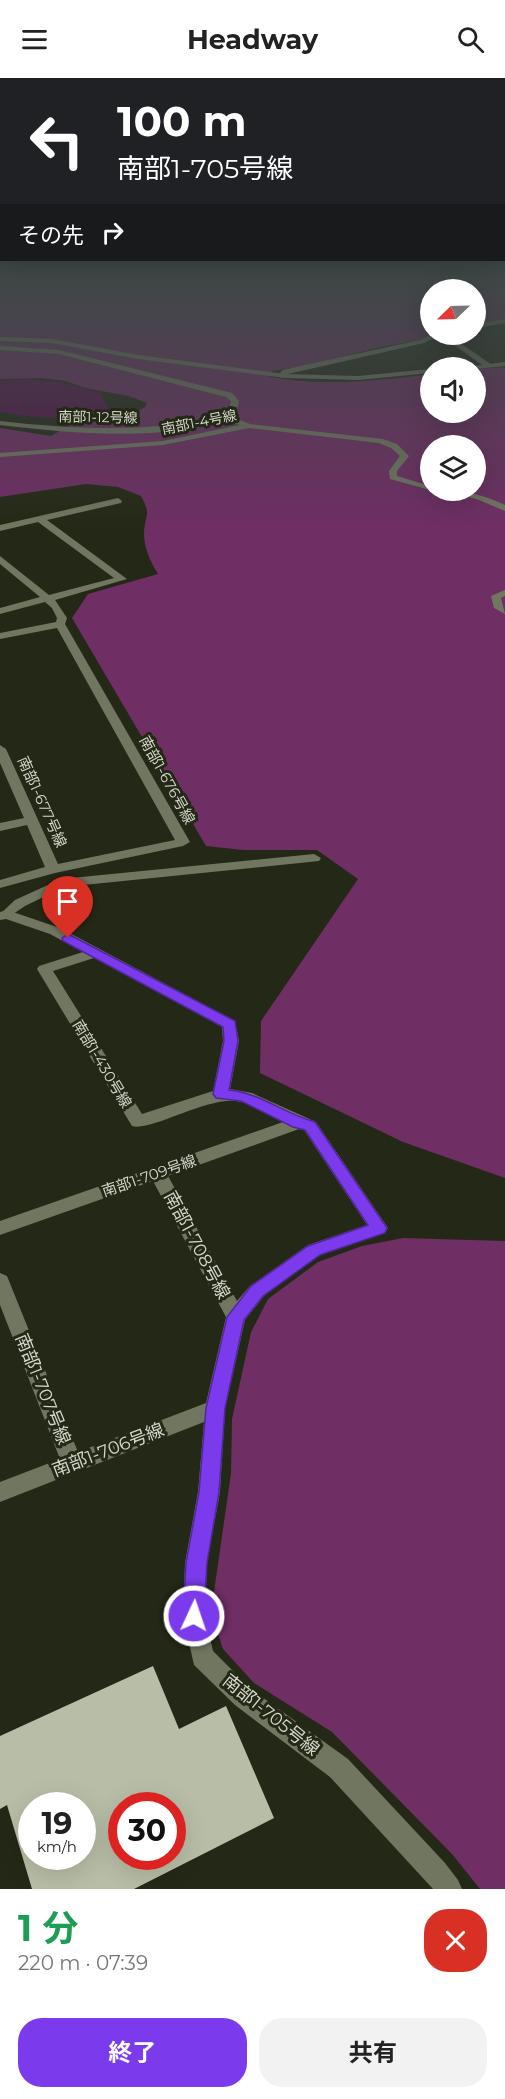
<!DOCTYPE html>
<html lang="ja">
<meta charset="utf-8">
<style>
body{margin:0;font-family:Montserrat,"Noto Sans JP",sans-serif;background:#f2f2f2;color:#222;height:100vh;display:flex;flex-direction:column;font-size:22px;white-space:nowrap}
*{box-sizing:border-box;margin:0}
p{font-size:20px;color:#767676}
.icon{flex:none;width:33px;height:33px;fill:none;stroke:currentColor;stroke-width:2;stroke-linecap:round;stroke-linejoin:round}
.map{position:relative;height:1811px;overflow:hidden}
.sheet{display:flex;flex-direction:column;background:#fff;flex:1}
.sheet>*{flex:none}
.guide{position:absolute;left:0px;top:0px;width:506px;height:183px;box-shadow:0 6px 24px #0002;background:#202124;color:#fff;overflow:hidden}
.needle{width:39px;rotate:247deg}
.controls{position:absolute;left:420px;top:201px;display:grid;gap:12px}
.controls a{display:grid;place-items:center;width:66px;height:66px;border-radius:50%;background:#fff;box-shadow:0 6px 24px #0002;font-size:30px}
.speed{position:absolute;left:18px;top:1714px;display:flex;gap:12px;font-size:30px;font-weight:700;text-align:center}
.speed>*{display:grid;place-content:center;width:78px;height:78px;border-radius:50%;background:#fff;box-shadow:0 6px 24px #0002;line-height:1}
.speed small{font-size:15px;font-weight:400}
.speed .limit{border:9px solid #d22;background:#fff;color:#111}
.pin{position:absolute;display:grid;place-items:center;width:51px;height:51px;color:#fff;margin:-62px -26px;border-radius:50% 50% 50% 0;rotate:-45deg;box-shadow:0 0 6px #0007}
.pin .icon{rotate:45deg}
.me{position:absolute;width:66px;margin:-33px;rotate:3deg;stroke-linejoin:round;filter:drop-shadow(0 0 4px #0008)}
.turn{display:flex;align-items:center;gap:21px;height:126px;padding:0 18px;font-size:27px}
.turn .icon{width:78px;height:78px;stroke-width:2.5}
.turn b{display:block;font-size:42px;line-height:51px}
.then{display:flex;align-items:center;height:57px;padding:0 18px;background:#0003;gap:12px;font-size:22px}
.round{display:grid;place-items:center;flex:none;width:63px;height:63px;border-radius:24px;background:#f2f2f2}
.summary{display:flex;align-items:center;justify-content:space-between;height:102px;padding:0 18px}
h1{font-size:36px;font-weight:700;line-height:45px;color:#1e9e55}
.action{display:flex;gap:12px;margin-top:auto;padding:12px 18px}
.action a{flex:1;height:69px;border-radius:24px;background:#7c3aed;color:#fff;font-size:24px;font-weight:700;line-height:69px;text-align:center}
.action a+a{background:#f2f2f2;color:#222}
header{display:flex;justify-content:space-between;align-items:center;height:78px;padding:0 18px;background:#fff;font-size:27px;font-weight:700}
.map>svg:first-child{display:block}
.green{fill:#53154a}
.forest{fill:#6f2e64;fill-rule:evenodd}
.building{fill:#b7bda6;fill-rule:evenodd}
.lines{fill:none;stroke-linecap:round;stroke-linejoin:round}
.lane{fill:#717661;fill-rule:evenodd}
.street{fill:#717661;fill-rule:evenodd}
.secondary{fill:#717661;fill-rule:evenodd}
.route{fill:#7c3aed;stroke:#51269a;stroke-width:1.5}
.labels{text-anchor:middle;stroke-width:6;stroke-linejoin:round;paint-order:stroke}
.far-street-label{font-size:14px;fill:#d4d7cb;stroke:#242816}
.street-label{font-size:15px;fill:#d4d7cb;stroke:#242816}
.near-street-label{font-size:18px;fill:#d4d7cb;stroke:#242816}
</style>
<header><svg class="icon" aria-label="menu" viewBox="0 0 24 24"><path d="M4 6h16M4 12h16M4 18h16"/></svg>Headway<svg class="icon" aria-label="search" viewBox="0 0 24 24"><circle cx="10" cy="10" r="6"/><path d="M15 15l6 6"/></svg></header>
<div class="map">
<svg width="505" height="1811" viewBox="0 0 505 1811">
<rect width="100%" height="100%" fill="#242816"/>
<!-- green -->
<path class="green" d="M25,301L60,304L100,315L112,336C76,344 36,340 0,334V303Z"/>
<!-- forest -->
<path class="forest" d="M0,197H505V241L476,246V212H430V255L419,262L380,269L315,286L273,293L267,298C316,309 380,303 430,296V334H476V291L505,289V1100L403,1064L260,995L261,943L358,801L317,772H243L206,768L72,540L88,516L158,496C150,483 144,470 144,455C145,434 152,439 141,418L118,409L86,406L0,419V350L51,358L71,346L134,335L145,329L147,325L129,318L85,310L66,303L41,300L0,301ZM430,368H476V412H430Z
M403,1160L505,1163V1811H480L452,1776L332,1654L254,1605L223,1571L211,1535L231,1395L232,1341L251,1254L268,1221L318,1184L362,1168Z"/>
<!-- building -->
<path class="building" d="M153,1588L179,1651L226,1628L274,1740L134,1811H32L7,1727L0,1731V1658ZM32,1728H82V1779H32ZM122,1728H172V1779H122Z"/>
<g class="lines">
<!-- lane -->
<path class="lane" d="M314,776L321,780L319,783L64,809L25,828L7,840L0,836L15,822L61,801Z"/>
<!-- street -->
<path class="street" d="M505,241V245L476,250V246Z
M431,256H447L492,287L485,289L440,257L424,265L288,296L282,300L278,298L282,292L420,262Z
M0,268L59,272L232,315L239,323L235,340L250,346L383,361L397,366L409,378L397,393V398L430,408V412L390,401L389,393L400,378L391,370L379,365L249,350L163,367L0,379V375L163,363L240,347C223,341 200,349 181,352C121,360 60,354 0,347V343C77,352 151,354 227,339L231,323L226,319L59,276L0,272Z
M445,412C467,412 485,418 505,427V433L479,422Z
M118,420L122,423L121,425L47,442L127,501L55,522L67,540L65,546L190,764L183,768L55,795L0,810V802L45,789L27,747L0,753V745L24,740L0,685V667L6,671L58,786L175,762L57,550L0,561V555L56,544L57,540L52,530L45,524L0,536V530L40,519L0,486V478L49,517L114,500L38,444L0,453V447Z
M505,512V518L501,520L505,536L494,530L491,518Z
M7,832L60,850L235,943L239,963L230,1011L252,1015L316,1044L388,1150L385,1155L320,1177L264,1218L245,1242L225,1331L220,1414L207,1485L205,1538L213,1573L251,1611L348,1681L445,1785L458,1802L462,1811H433L330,1699L235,1627L194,1587L183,1538L185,1485L198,1414L204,1344L0,1424V1404L60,1381L0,1227V1195L7,1198L9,1203L78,1374L206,1325L226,1239L153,1103L0,1157V1143L283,1044C268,1037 252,1025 236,1023C204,1020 150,1054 132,1048L37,891L39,888L83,874L50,856L6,841L0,842V834ZM94,880L222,949L223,963L213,1013L142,1036L53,893ZM299,1051L304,1052L367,1147L308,1167L250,1208L237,1223L168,1098Z"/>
<!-- secondary -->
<path class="secondary" d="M0,259L52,261L138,277L286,296L358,298L430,291V295L358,302L286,300L138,281L52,265L0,263Z
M505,284V288L476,291L458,290Z"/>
</g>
<!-- sky -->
<linearGradient id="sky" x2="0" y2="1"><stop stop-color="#14160c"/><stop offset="0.44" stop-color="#3f4847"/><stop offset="1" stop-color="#3f4847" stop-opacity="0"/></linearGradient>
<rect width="505" height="451" fill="url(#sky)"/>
<!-- route -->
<path class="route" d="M68,856L235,943L238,963L229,1012C260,1015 285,1036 315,1044L387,1150L385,1155L320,1177L263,1218L244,1242L225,1330L219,1414L207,1485L204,1538L201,1546L194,1549L186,1546L183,1538L186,1485L199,1414L206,1330L227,1239L251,1208L308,1168L368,1147L305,1052L293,1049L241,1023L216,1020L213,1016L224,963L223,949L63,863L62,860Z"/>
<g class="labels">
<!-- far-street labels -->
<g class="far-street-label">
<text transform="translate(98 339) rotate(1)" y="5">南部1-12号線</text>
<text transform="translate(199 344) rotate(-11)" y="5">南部1-4号線</text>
</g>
<!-- street labels -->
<g class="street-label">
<text transform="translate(167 702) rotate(61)" y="5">南部1-676号線</text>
<text transform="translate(42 724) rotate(66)" y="5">南部1-677号線</text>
<text transform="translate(102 986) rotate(59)" y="5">南部1-430号線</text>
<text transform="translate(149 1098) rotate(-19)" y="5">南部1-709号線</text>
</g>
<!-- near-street labels -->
<g class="near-street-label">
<text transform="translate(197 1167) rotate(62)" y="6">南部1-708号線</text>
<text transform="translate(43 1311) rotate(68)" y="6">南部1-707号線</text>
<text transform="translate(108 1372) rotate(-21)" y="6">南部1-706号線</text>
<text transform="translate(271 1637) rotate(39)" y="6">南部1-705号線</text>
</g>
</g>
</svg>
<div class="controls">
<a><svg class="needle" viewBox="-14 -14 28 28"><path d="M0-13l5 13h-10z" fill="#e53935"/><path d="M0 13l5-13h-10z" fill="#767676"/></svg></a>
<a><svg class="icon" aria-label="sound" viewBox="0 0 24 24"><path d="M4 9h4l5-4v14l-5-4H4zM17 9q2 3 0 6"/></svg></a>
<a><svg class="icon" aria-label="layers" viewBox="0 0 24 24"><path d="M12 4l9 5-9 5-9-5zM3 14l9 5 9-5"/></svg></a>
</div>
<div class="speed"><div>19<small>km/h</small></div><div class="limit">30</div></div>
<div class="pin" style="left:68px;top:860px;background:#d93025"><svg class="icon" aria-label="arrive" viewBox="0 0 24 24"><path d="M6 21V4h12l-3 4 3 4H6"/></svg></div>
<svg class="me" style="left:194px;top:1538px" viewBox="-20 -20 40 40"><circle r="17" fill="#7c3aed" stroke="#fff" stroke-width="3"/><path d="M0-11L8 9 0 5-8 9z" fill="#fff"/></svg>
<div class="guide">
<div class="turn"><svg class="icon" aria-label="left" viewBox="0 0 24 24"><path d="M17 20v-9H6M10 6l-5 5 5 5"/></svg><div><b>100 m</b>南部1-705号線</div></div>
<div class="then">その先<svg class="icon" aria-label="right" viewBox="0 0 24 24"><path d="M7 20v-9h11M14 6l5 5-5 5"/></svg></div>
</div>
</div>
<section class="sheet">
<div class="summary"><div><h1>1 分</h1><p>220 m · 07:39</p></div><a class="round" style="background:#d93025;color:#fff"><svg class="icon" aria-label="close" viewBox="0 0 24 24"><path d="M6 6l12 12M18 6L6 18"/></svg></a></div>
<div class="action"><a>終了</a><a>共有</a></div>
</section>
